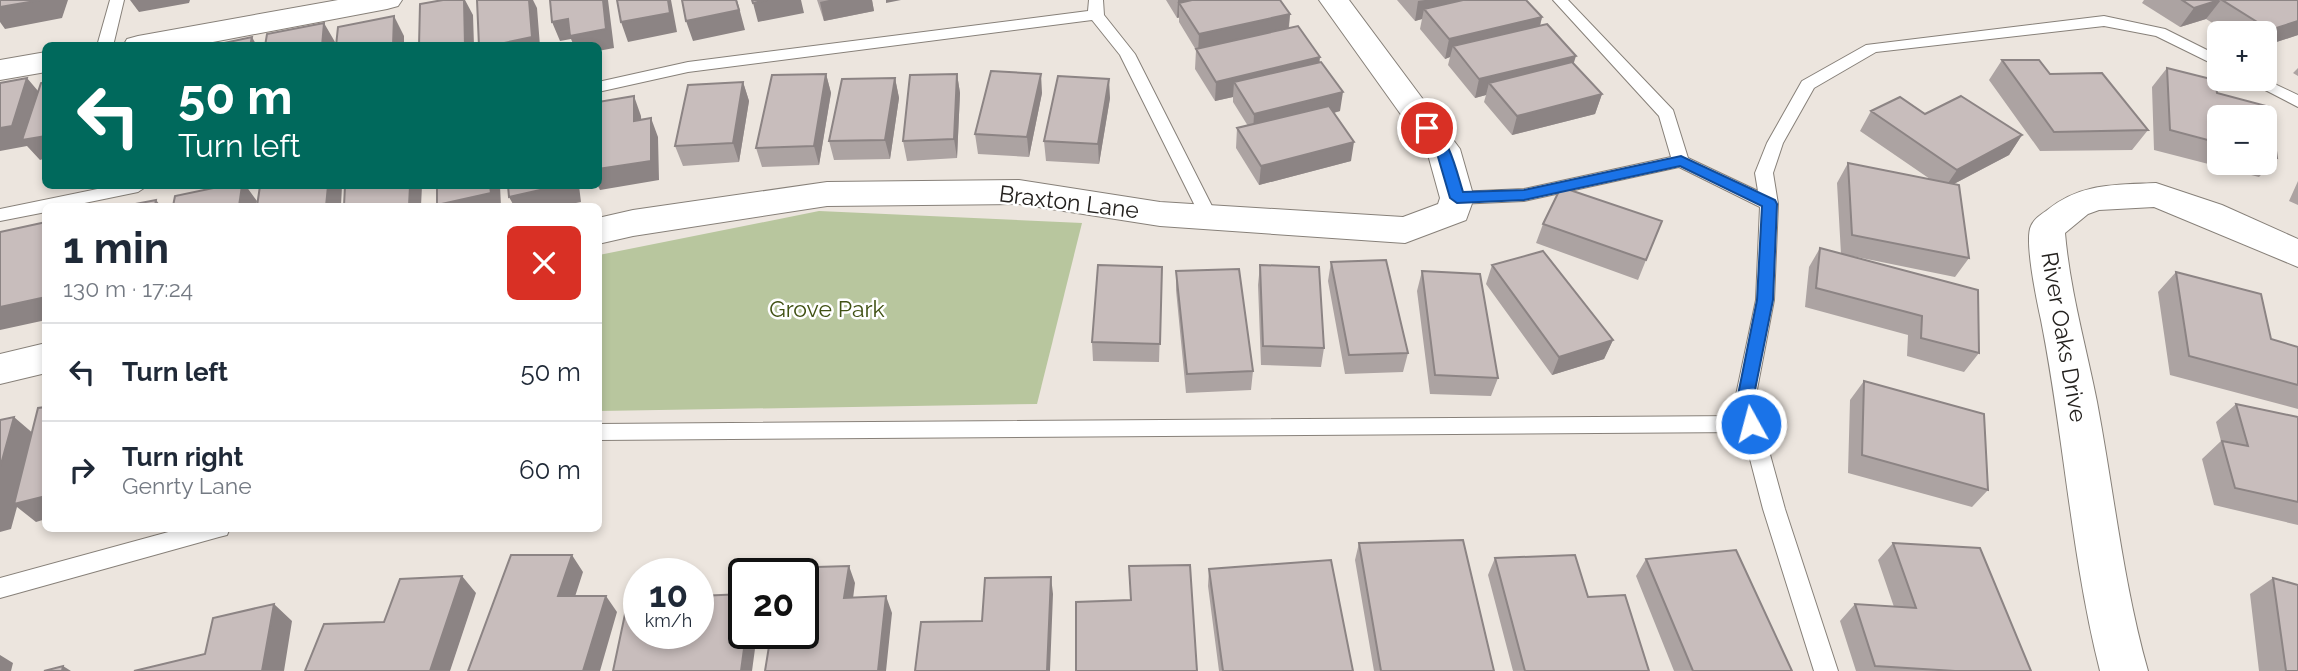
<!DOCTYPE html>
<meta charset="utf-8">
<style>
body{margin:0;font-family:Raleway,sans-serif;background:#f6f6f7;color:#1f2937;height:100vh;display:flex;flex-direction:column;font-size:26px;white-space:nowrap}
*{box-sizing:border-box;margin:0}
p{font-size:23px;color:#747a83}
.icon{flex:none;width:38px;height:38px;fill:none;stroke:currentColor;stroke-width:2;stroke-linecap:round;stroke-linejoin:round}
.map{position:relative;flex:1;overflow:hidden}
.details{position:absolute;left:42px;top:203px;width:560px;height:329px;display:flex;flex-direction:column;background:#fff;border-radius:10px;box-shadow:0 4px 10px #0003}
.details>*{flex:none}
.hud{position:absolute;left:42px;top:42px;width:560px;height:147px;border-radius:10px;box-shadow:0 4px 10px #0003;background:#00695c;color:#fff;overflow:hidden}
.fabs{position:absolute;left:2207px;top:21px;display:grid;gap:14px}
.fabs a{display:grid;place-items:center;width:70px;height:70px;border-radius:10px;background:#fff;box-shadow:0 4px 10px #0003;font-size:35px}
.speed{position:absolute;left:623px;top:558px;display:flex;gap:14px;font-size:35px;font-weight:700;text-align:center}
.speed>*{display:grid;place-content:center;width:91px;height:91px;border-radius:50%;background:#fff;box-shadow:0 4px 10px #0003;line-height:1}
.speed small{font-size:18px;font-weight:400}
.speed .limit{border:4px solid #111;border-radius:10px;background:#fff;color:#111}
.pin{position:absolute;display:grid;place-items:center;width:60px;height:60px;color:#fff;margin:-30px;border:4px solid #fff;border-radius:50%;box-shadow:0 2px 7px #0007}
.me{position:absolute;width:77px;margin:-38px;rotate:353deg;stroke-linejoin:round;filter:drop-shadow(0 0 5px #0008)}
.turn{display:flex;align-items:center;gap:24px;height:147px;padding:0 21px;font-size:32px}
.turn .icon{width:91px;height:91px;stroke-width:2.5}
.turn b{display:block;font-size:49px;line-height:60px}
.round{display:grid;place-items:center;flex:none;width:74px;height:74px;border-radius:10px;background:#f6f6f7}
.overview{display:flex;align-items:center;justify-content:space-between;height:119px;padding:0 21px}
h1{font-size:42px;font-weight:700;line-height:52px}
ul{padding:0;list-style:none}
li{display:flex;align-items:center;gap:21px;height:98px;padding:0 21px;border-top:2px solid #e0e1e3}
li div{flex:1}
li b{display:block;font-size:26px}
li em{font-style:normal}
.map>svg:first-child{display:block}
.green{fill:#b8c69e}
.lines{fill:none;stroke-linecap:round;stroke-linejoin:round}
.service-casing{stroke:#878079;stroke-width:2}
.minor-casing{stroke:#878079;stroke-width:2}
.service{fill:#fff;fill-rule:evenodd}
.minor{fill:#fff;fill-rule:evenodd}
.wall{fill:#aca3a2;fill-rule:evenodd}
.shaded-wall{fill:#8c8484}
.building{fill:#c8bdbc;stroke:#8c8484;stroke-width:2}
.route{fill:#1a73e8;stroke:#114b97;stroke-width:2}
.labels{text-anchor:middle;stroke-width:5;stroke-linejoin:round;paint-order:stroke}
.street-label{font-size:23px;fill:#24211e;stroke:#fff}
.park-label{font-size:23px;fill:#405113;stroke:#fff}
</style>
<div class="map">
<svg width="2298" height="671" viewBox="0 0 2298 671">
<rect width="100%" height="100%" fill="#ece5de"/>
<!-- green -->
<path class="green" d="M819,211L1082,223L1037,404L599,411V255Z"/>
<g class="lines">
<!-- service casing -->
<g class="service-casing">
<path id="service" d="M110,0H124L113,46H97Z
M1089,0H1103L1104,15L1135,54L1217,216L1214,220H1202L1120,55L1092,20L688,72L598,92V82L688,62L1088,11Z
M1553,0H1568L1673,110L1688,158L1758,191L1755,173L1767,143L1802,81L1866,45L2104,16L2165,29L2219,56V67L2156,36L2104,26L1876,52L1814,88L1783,143L1773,173L1778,204L1774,300L1755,400L1785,509L1838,671H1814L1763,509L1743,432L598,440V424L1739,416L1735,400L1756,300L1760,207L1679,167L1524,201L1457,204L1448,198L1457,192L1524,189L1671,157L1659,116Z
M2244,79H2264L2298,95V107Z
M112,186H147L138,192L70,206H46V212L0,221V209Z
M183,528H230L227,535L219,537L0,598V578Z"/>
</g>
<!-- minor casing -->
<g class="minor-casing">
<path id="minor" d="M338,0H402L398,6L387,9L192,46H123L127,39L138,36Z
M1319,0H1349L1460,149L1474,198L1466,220L1405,243L1160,226L1019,204L827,206L633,236L598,244V218L633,210L827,182L1019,180L1160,202L1403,217L1438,204L1440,198L1427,151Z
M46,52V72L0,80V60Z
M2156,183L2222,205L2298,239V267L2154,207L2099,210L2088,214L2065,233C2070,291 2086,346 2097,402C2114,492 2123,583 2148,671H2100C2071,556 2064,436 2041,320C2037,302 2024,240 2031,226C2034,219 2040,215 2046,211C2080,183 2113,185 2156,183Z
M46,343V373L0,384V354Z"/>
</g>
<!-- service -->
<use href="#service" class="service"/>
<!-- minor -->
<use href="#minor" class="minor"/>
</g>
<!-- wall -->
<path class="wall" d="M817,0H872L874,11L824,21Z
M1166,0H1280L1290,14L1289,28L1320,62L1340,111L1334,113L1351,161L1259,185L1236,148L1237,128L1248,126L1233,102V97L1215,101L1195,69L1196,50L1179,22V18H1177Z
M1397,0H1526L1542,17L1540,26L1602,94L1595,114L1512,135L1484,102L1486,95L1475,98L1448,65L1450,57L1445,59L1420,29L1422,19L1415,21Z
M2144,0H2298V35L2264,46V33H2229L2206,19L2180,27L2142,3Z
M2002,60L2050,74L2148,130L2132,150L2040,151L1989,80Z
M2167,68L2215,80L2217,93L2270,107L2277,158L2259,177L2154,150L2152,87ZM2219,117H2264V163H2219Z
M2298,68V76L2293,73Z
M826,74L831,93L819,165L762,167L756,148Z
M957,74L960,93L957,158L907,161L903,141Z
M895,78L899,98L890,159L834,160L829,141Z
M743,82L749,101L739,162L683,166L675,146Z
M1042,93L1029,157L978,154L975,134Z
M1110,98L1099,164L1046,161L1044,141Z
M1871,111L1925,114L2022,135L2009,155L1954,184L1969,258L1955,277L1847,255L1979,353L1964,372L1907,356L1908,335L1805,307L1809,267L1820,248L1841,254L1837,183L1848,163L1930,179L1860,131Z
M2298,181V205L2289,201Z
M1543,224L1646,260L1638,280L1536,243Z
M1331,262L1408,353L1403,372L1345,374L1328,281Z
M1260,265L1324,348L1321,367L1261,365L1258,285Z
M1492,265L1613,340L1604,359L1552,375L1486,284Z
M1162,267L1159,362L1093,361L1092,342Z
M1176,271L1253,371L1251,390L1186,393L1176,290Z
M1422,271L1498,378L1491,396L1430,394L1417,291Z
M2176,272L2271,339L2298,347V409L2170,375L2158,292Z
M1864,381L1988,490L1972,507L1848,473L1850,400Z
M2236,404L2298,417V525L2214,505L2202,459L2221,441L2216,422Z
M1359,543L1494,671H1374L1355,560Z
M1893,543L2031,671H1856L1840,621L1855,604L1894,607L1878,560Z
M1495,558L1588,597L1649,671H1513L1488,575Z
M1646,559L1792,671H1674L1636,576Z
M1209,569L1353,671H1219L1208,586Z
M2273,578L2298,671H2259L2250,594Z"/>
<!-- shaded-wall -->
<path class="shaded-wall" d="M41,0H68L62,18L5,29L0,22V7Z
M130,0H190L189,3L139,12Z
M464,0H465L473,15L474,46H465Z
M529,0H533L537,8L540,46H490Z
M603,0H608L614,48L598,51V46H574L571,39L560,41L552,22Z
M668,0H671L677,32L628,42L621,22Z
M737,0L745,30L693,41L686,21Z
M767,0H801L804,13L758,22L753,3Z
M829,0H872L874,11L824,21L820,2Z
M886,0H901L886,3Z
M1178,0H1254L1179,3V17L1177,18Z
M1425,0H1504L1424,9L1422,19L1415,21L1418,1Z
M2221,0L2206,19L2180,27L2194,8Z
M1290,14L1288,33L1198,54L1199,34Z
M394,16L404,36V46H393Z
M1542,17L1537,37L1453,46L1450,57L1445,59L1449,39Z
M2298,21V35L2264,46V38L2270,30Z
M324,23L335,42V46H322Z
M252,37L257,46H250Z
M1576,56L1570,75L1489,83L1486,95L1475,98L1479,79Z
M1320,57L1318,77L1234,82L1233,97L1215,101L1216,82Z
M826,74L831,93L819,165L814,146Z
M957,74L960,93L957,158L954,139Z
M1041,74L1042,93L1029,157L1027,137Z
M27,78L44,98L46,158L40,160L27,146L0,151V128Z
M895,78L899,98L890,159L885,140Z
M1109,79L1110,98L1099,164L1098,144Z
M743,82L749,101L739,162L733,143Z
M1343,92L1340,111L1253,133L1254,114Z
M1602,94L1595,114L1512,135L1517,116Z
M634,96L641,116L642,140L634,121Z
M651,118L658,137L659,180L600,190L598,186V169Z
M2022,135L2009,155L1944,189L1957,170Z
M1354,142L1351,161L1259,185L1261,166Z
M242,186H246L257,201L256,206H239Z
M328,186H342L341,206H326Z
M410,186H422L421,206H409Z
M490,186H500L501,206H438L437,205Z
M558,186H579L581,202L561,206H514L509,197Z
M156,200L161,206H155Z
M46,297V320L0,330V307Z
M1613,340L1604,359L1552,375L1559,357Z
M14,417L35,435L46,496V519L36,522L17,507L11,529L0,532V468Z
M572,555L583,572L570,612L558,596Z
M849,566L855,583L851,614L844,598Z
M462,576L476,593L450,671H430Z
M701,577L710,593L707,613L698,598Z
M1051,577L1053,594L1050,671H1047Z
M606,596L617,612L600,671H583Z
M886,596L892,613L886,671H878Z
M274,604L292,621L284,671H262Z
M746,634H757L752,671H741Z
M0,655L13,663L11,671H0Z
M63,666L71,671H62Z"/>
<!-- building -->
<path class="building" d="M0,0H41L0,7Z
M443,0H464L465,46H419L420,4Z
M477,0H529L532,37L490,46H479Z
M550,0H603L606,29L570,36L568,19L552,22Z
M617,0H668L670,13L621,22Z
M682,0H736L739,10L686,21Z
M752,0H767L753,3Z
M1192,0H1280L1290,14L1199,34L1179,3Z
M1463,0H1526L1542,17L1449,39L1424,9Z
M2182,0H2219L2194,8Z
M2222,0H2298V21L2270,30Z
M394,16L393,46H336L338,27Z
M324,23L322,46H265L267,34Z
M1547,24L1576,56L1479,79L1453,46Z
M1298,26L1320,57L1216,82L1196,49Z
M252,37L250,46H210Z
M2002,60H2039L2050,74L2102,73L2148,130L2054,132Z
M1321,62L1343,92L1254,114L1234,82Z
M1572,62L1602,94L1517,116L1489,83Z
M2167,68L2215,80L2217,93L2270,107L2277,158L2264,155V117H2219V143L2170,130Z
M991,71L1041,74L1027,137L975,134Z
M826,74L814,146L756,148L772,75Z
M957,74L954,139L903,141L910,75Z
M1058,76L1109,79L1098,144L1044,141Z
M27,78L12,126L0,128V83Z
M895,78L885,140L829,141L842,79Z
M46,82V136L22,140L41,83Z
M743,82L733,143L675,146L688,85Z
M634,96V121L651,118V161L598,169V102Z
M1961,96L2022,135L1957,170L1871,111L1900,97L1925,114Z
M1329,106L1354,142L1261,166L1237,128Z
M1848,163L1959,185L1969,258L1852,235Z
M223,186H242L239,206H173L175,196Z
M260,186H328L326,206H257Z
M345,186H410L409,206H344Z
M437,186H490L491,193L437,205Z
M508,186H558L509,197Z
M1561,187L1662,221L1646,260L1543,224Z
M156,200L155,206H125Z
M46,222V297L0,307V232Z
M1820,248L1978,290L1979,353L1921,338L1922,316L1816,288Z
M1543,251L1613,340L1559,357L1492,265Z
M1386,260L1408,353L1349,355L1331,262Z
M1098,265L1162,267L1160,344L1092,342Z
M1260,265L1319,267L1324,348L1263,346Z
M1239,269L1253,371L1187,374L1176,271Z
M1422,271L1480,274L1498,378L1435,375Z
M2176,272L2261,294L2271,339L2298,347V385L2189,356Z
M1864,381L1984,414L1988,490L1862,455Z
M2236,404L2298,417V502L2235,488L2222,441L2248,446Z
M46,407V496L14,504L38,408Z
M14,417L0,468V420Z
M1463,540L1494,671H1381L1359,543Z
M1893,543L1980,548L2031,671H1955L1875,666L1855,604L1916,608Z
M1736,550L1792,671H1693L1646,559Z
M511,555H572L558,596H606L583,671H468Z
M1575,555L1588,597L1625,595L1649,671H1525L1495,558Z
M1331,560L1353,671H1223L1209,569Z
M1190,565L1197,671H1076V602L1131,600L1129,566Z
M849,566L844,598L886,596L878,671H765L771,634H803V574H781L782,568Z
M462,576L430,671H305L324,624L384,622L400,579Z
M698,577H701L698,591Z
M1051,577L1047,671H915L921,622L982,621L985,578Z
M2273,578L2298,585V671H2286Z
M632,581H639V634H698V596L744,594V634H746L741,671H613Z
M274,604L262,671H134L205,654L213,618Z
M63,666L62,671H44Z"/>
<!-- route -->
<path class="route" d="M1427,123C1448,131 1457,173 1463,192L1524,190L1681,156L1775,200L1777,204L1773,300L1753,400L1760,424L1757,429H1745L1737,400L1757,300L1762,206L1680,166L1524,200L1457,203L1450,198L1436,150L1420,128Z"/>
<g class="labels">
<!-- street labels -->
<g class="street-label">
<text transform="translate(1069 202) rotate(7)" y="8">Braxton Lane</text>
<text transform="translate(2064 337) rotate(80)" y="8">River Oaks Drive</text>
</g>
<!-- park labels -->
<g class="park-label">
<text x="827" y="317">Grove Park</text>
</g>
</g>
</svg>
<div class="fabs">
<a>+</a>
<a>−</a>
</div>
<div class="speed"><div>10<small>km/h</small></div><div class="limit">20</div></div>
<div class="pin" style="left:1427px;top:128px;background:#d93025"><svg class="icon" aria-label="arrive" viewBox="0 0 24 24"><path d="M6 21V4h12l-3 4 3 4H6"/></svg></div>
<svg class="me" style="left:1751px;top:424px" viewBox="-20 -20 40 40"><circle r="17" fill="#1a73e8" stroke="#fff" stroke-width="3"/><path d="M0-11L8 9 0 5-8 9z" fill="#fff"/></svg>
<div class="hud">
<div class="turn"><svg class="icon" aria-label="left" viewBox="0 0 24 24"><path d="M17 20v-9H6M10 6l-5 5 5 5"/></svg><div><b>50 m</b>Turn left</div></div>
</div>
<section class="details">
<div class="overview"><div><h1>1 min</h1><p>130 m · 17:24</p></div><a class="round" style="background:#d93025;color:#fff"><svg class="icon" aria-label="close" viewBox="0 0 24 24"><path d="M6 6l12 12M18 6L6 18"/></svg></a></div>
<ul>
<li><svg class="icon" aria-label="left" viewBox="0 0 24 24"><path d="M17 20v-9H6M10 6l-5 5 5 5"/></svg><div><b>Turn left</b></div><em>50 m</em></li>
<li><svg class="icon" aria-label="right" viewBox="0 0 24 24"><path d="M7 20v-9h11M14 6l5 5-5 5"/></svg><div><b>Turn right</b><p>Genrty Lane</p></div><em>60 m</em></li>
</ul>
</section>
</div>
